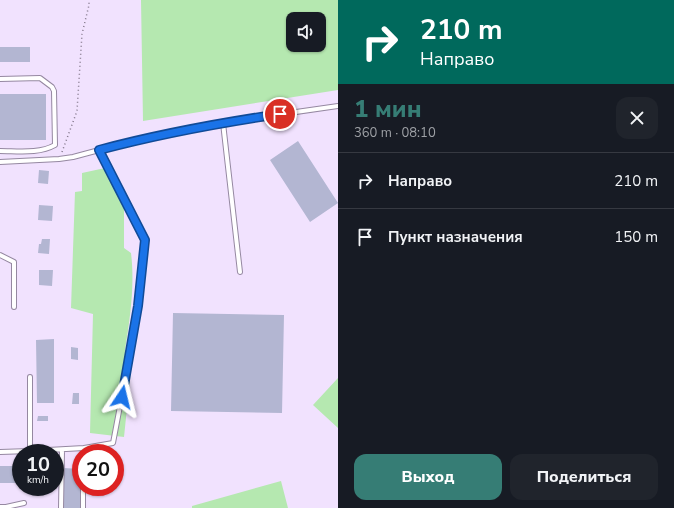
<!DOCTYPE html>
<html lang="ru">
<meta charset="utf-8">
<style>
body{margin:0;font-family:"Nunito Sans",sans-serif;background:#20242c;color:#f1f3f6;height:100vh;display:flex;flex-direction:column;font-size:15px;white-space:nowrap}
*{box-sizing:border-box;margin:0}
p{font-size:13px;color:#9ea1a6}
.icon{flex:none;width:22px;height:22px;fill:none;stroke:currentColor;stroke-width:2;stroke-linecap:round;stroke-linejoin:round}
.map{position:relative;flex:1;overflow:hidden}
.details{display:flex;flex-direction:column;background:#171b24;width:336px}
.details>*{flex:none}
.banner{background:#00695c;color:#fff;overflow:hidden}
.fabs{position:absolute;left:286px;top:12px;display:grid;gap:8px}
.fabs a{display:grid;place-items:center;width:40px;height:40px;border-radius:8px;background:#171b24;box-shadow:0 1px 3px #0004;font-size:20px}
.speed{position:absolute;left:12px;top:444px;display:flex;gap:8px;font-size:20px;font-weight:700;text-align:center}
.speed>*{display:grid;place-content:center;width:52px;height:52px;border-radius:50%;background:#171b24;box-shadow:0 1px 3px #0004;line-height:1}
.speed small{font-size:10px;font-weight:400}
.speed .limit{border:6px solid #d22;background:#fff;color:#111}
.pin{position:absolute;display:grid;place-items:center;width:34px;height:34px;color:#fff;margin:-17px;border:2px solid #fff;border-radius:50%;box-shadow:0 1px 4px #0007}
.me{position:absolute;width:44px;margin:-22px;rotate:10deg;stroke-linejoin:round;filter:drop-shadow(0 0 3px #0008)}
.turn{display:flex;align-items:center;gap:14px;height:84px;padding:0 16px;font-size:18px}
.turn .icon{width:52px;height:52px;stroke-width:2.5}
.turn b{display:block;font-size:28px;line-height:34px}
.round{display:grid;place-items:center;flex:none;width:42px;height:42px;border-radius:12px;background:#20242c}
.summary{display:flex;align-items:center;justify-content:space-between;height:68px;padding:0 16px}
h1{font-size:24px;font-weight:800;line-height:30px;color:#367d75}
.cta{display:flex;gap:8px;margin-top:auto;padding:8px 16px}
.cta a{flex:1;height:46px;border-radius:12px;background:#367d75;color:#fff;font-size:16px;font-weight:800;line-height:46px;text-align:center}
.cta a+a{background:#20242c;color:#f1f3f6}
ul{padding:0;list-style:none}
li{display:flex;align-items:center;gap:12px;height:56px;padding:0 16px;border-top:1px solid #363941}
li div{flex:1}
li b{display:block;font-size:15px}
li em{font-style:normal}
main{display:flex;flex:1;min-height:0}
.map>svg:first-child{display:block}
.green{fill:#b5e8b0;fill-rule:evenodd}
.building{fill:#b3b6d2}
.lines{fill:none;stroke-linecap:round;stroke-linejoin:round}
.service-casing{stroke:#9588a1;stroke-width:6}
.path{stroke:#84798c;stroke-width:1.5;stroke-dasharray:1 3;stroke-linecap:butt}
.service{stroke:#fff;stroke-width:4}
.route-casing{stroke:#114b97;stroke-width:10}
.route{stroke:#1a73e8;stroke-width:7}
</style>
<main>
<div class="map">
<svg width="338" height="508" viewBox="0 0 338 508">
<rect width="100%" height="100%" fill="#f1e2fe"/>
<!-- green -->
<path class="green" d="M141,0H338V90L143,121ZM293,19H319V45H293Z
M105,168L124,190V248L131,253C135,285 130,319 125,350H133L124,437L90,433L93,314L71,308L75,192L82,191V173Z
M338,378V428L313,405Z
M281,481L288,508H192V506Z"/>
<!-- building -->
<path class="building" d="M0,47H30V62H0Z
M0,94H46V140H0Z
M298,141L338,203L310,222L270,160Z
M39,170L49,171L48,184L38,183Z
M39,205L53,206L52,221L38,220Z
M42,239H50L49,254L38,253L39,244H41Z
M39,270H53L52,286L39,285Z
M173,313L284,315L282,413L171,411Z
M54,339V403H37L36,340Z
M71,347L78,348V360L71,359Z
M73,393H79V404H72Z
M38,416H48V421H37Z
M0,466H21V483H0Z
M64,468L80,469V508H63Z"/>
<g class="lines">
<!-- service casing -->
<g class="service-casing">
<path id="service" d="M0,79L40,78L52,87L54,91L55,145C39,154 18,151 0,151
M223,123L240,272
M0,162L59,159L73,157L144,138L213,124L338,106
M0,255L14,262V307
M30,451L84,448
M0,452L30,451V377
M83,453L84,448L113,443L139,306L145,240L99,150
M0,507H6L24,503
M61,508L62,450
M83,508V487"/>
</g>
<!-- path -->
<path class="path" d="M62,152L77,111L82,34L89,5V0"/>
<!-- service -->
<use href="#service" class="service"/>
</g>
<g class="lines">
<!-- route casing -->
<g class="route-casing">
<path id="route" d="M122,397L138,306L145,240L99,150C159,134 219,123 280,114"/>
</g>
<!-- route -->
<use href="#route" class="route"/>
</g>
</svg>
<div class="fabs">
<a><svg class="icon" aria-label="sound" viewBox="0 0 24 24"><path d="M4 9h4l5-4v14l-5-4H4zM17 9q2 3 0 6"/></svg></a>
</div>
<div class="speed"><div>10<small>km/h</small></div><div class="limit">20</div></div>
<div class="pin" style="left:280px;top:114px;background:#d93025"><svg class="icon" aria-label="arrive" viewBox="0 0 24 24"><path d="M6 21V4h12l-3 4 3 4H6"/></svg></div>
<svg class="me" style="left:122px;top:397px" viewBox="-20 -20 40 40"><path d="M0-17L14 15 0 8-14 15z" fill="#1a73e8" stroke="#fff" stroke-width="4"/></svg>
</div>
<section class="details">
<div class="banner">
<div class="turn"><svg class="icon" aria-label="right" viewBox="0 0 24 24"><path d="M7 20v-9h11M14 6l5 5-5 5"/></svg><div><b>210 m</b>Направо</div></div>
</div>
<div class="summary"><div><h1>1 мин</h1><p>360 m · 08:10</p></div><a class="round"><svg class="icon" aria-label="close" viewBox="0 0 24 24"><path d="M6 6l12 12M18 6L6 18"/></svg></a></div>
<ul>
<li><svg class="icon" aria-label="right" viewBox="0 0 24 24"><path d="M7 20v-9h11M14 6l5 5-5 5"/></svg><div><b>Направо</b></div><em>210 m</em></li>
<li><svg class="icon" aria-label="arrive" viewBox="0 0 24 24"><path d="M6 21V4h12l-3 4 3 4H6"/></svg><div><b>Пункт назначения</b></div><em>150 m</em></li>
</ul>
<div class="cta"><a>Выход</a><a>Поделиться</a></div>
</section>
</main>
